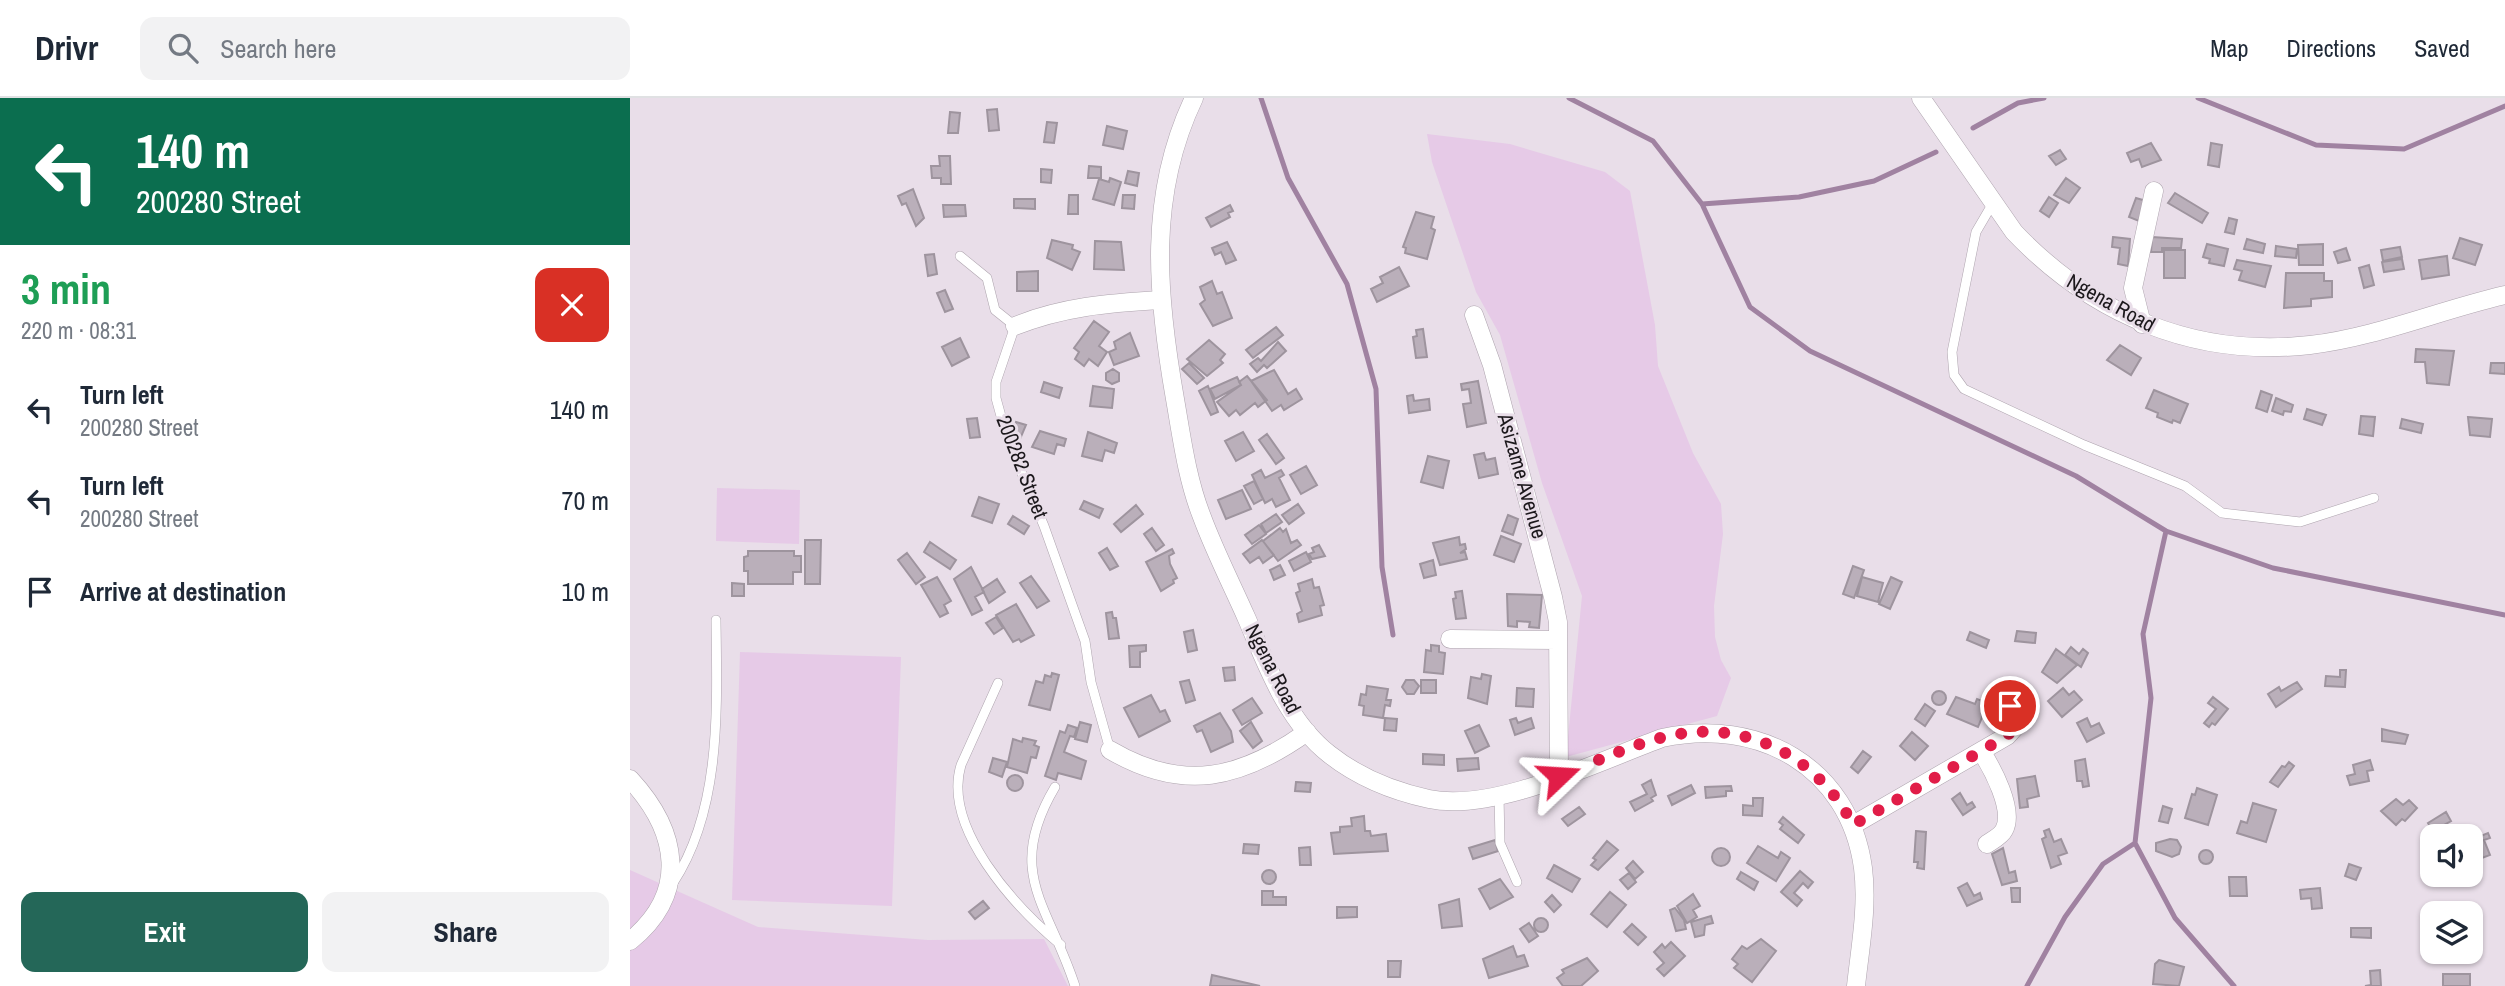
<!DOCTYPE html>
<meta charset="utf-8">
<style>
body{margin:0;font-family:"Archivo Narrow",sans-serif;background:#f2f2f3;color:#1f2937;height:100vh;display:flex;flex-direction:column;font-size:26px;white-space:nowrap}
*{box-sizing:border-box;margin:0}
p{font-size:23px;color:#747a83}
.icon{flex:none;width:38px;height:38px;fill:none;stroke:currentColor;stroke-width:2;stroke-linecap:round;stroke-linejoin:round}
.map{position:relative;flex:1;overflow:hidden}
.drawer{display:flex;flex-direction:column;background:#fff;width:630px}
.drawer>*{flex:none}
.guide{background:#0b6e4f;color:#fff;overflow:hidden}
.buttons{position:absolute;left:1790px;top:726px;display:grid;gap:14px}
.buttons a{display:grid;place-items:center;width:63px;height:63px;border-radius:14px;background:#fff;box-shadow:0 2px 5px #0004;font-size:35px}
.pin{position:absolute;display:grid;place-items:center;width:60px;height:60px;color:#fff;margin:-30px;border:4px solid #fff;border-radius:50%;box-shadow:0 2px 7px #0007}
.me{position:absolute;width:77px;margin:-38px;rotate:70deg;stroke-linejoin:round;filter:drop-shadow(0 0 5px #0008)}
.turn{display:flex;align-items:center;gap:24px;height:147px;padding:0 21px;font-size:32px}
.turn .icon{width:91px;height:91px;stroke-width:2.5}
.turn b{display:block;font-size:49px;line-height:60px}
.round{display:grid;place-items:center;flex:none;width:74px;height:74px;border-radius:14px;background:#f2f2f3}
.summary{display:flex;align-items:center;justify-content:space-between;height:119px;padding:0 21px}
h1{font-size:42px;font-weight:700;line-height:52px;color:#1e9e55}
.action{display:flex;gap:14px;margin-top:auto;padding:14px 21px}
.action a{flex:1;height:80px;border-radius:14px;background:#246758;color:#fff;font-size:28px;font-weight:700;line-height:80px;text-align:center}
.action a+a{background:#f2f2f3;color:#1f2937}
ul{padding:0;list-style:none}
li{display:flex;align-items:center;gap:21px;height:91px;padding:0 21px}
li div{flex:1}
li b{display:block;font-size:26px}
li em{font-style:normal}
header{display:flex;align-items:center;gap:42px;box-sizing:border-box;height:98px;padding:0 35px;background:#fff;border-bottom:2px solid #e0e1e3}
header strong{font-size:33px}
nav{display:flex;gap:38px;margin-inline-start:auto;font-size:24px}
.search{width:490px;height:63px;background:#f2f2f3;display:flex;align-items:center;gap:18px;box-sizing:border-box;padding:0 24px;border-radius:14px;color:#747a83;font-size:26px}
main{display:flex;flex:1;min-height:0}
.map>svg:first-child{display:block}
.green{fill:#e6cae7}
.lines{fill:none;stroke-linecap:round;stroke-linejoin:round}
.stream{stroke:#a082a1;stroke-width:5}
.building{fill:#baafba;stroke:#9e949e;stroke-width:2}
.lane-casing{stroke:#aea4ae;stroke-width:10}
.street-casing{stroke:#aea4ae;stroke-width:19}
.lane{stroke:#fff;stroke-width:9}
.street{stroke:#fff;stroke-width:18}
.route{stroke:#e11d48;stroke-width:12;stroke-dasharray:0 21.6}
.labels{text-anchor:middle;stroke-width:6;stroke-linejoin:round;paint-order:stroke}
.street-label{font-size:21px;fill:#1c181c;stroke:#e9dee9}
</style>
<header>
<strong>Drivr</strong>
<div class="search"><svg class="icon" aria-label="search" viewBox="0 0 24 24"><circle cx="10" cy="10" r="6"/><path d="M15 15l6 6"/></svg>Search here</div>
<nav><a>Map</a><a>Directions</a><a>Saved</a></nav>
</header>
<main>
<section class="drawer">
<div class="guide">
<div class="turn"><svg class="icon" aria-label="left" viewBox="0 0 24 24"><path d="M17 20v-9H6M10 6l-5 5 5 5"/></svg><div><b>140 m</b>200280 Street</div></div>
</div>
<div class="summary"><div><h1>3 min</h1><p>220 m · 08:31</p></div><a class="round" style="background:#d93025;color:#fff"><svg class="icon" aria-label="close" viewBox="0 0 24 24"><path d="M6 6l12 12M18 6L6 18"/></svg></a></div>
<ul>
<li><svg class="icon" aria-label="left" viewBox="0 0 24 24"><path d="M17 20v-9H6M10 6l-5 5 5 5"/></svg><div><b>Turn left</b><p>200280 Street</p></div><em>140 m</em></li>
<li><svg class="icon" aria-label="left" viewBox="0 0 24 24"><path d="M17 20v-9H6M10 6l-5 5 5 5"/></svg><div><b>Turn left</b><p>200280 Street</p></div><em>70 m</em></li>
<li><svg class="icon" aria-label="arrive" viewBox="0 0 24 24"><path d="M6 21V4h12l-3 4 3 4H6"/></svg><div><b>Arrive at destination</b></div><em>10 m</em></li>
</ul>
<div class="action"><a>Exit</a><a>Share</a></div>
</section>
<div class="map">
<svg width="1875" height="888" viewBox="0 0 1875 888">
<rect width="100%" height="100%" fill="#e9dee9"/>
<!-- green -->
<path class="green" d="M797,36L880,46L975,74L1000,93L1025,227L1028,268L1063,355L1091,406L1093,436L1084,508L1085,539L1091,562L1101,580L1087,618L936,659L952,498L912,385L870,237L846,194L802,64Z
M87,390L170,392L169,446L86,443Z
M110,554L271,559L262,808L102,802Z
M0,772L128,829L298,842L414,841L438,888H0Z"/>
<g class="lines">
<!-- stream -->
<path class="stream" d="M631,0L658,80L717,186L746,291L752,469L763,537
M939,0L1023,43L1072,106L1120,209L1180,253L1446,378L1536,433L1643,470L1875,517
M1568,0L1686,47L1774,51L1875,8
M1343,30L1388,5L1414,0
M1072,106L1169,99L1244,83L1306,54
M1536,433L1513,536L1521,600L1505,745L1545,820L1604,888
M1397,888L1435,819L1473,766L1505,745"/>
</g>
<!-- building -->
<path class="building" d="M367,11L369,32L359,33L357,12Z
M320,14L330,15L328,35H318Z
M417,24L427,25L424,45L414,44Z
M477,28L497,33L493,51L473,47Z
M1521,45L1531,62L1512,69L1509,61L1501,64L1497,55Z
M1581,45L1592,47L1589,69L1578,67Z
M1430,52L1436,61L1426,67L1419,58Z
M309,58H320L321,86H311V80H302L301,68H310Z
M459,68L471,69V80H458Z
M411,71L422,72L421,85L411,84Z
M498,73L509,75L507,88L495,85Z
M480,80L491,84L484,107L463,101L469,81L479,84Z
M1436,80L1450,90L1439,105L1424,97Z
M283,91L294,120L286,128L276,105L272,107L268,98Z
M1545,95L1578,115L1572,125L1538,105Z
M439,97H448V116H438Z
M493,97H505L504,111L492,110Z
M1419,99L1428,105L1419,119L1410,113Z
M1506,100L1516,103L1509,123L1499,119Z
M384,101H405V111L384,110Z
M313,107H335L336,118L314,119Z
M600,107L603,113L598,115L600,119L581,129L576,120Z
M786,114L804,119L801,130L805,132L797,161L775,155L776,150L773,149Z
M1599,120L1607,122L1604,136L1595,134Z
M1483,139L1500,141L1498,168L1488,166L1490,150L1482,149Z
M1522,139L1552,141L1551,150H1532V154H1521Z
M1830,140L1852,147L1845,167L1823,160Z
M1617,141L1635,146L1633,155L1614,151Z
M422,142L443,147L442,151L450,154L442,172L417,160Z
M465,143L491,144L494,172L464,171Z
M597,144L606,162L596,166L591,154L585,157L582,150Z
M1577,146L1598,151L1594,168L1579,165L1580,161L1573,159Z
M1693,146V167H1669L1668,147Z
M1646,148L1667,151L1666,160L1645,158Z
M1770,149L1772,159L1753,163L1751,152Z
M1716,150L1720,162L1708,165L1704,154Z
M1534,152H1555V180H1534Z
M304,156L307,176L298,178L295,157Z
M1817,158L1819,177L1792,181L1789,162Z
M1772,161L1774,171L1754,174L1752,164Z
M1607,162L1641,168L1635,189L1609,182L1612,173L1604,171Z
M1739,167L1744,187L1734,190L1729,170Z
M769,169L779,188L747,204L741,191L753,185L750,179Z
M408,173V193H387V174Z
M1656,175H1694V183H1702V199L1681,201V208L1654,210Z
M582,183L587,196L592,194L602,220L583,228L570,206L575,202L570,189Z
M315,192L323,211L315,214L307,195Z
M464,223L479,234L469,248L477,254L468,268L459,261L454,268L445,261L449,254L444,250Z
M646,229L653,237L623,260L616,252Z
M793,231L797,259L786,260L783,239L787,238L786,232Z
M500,235L509,258L484,267L479,254L486,251L484,244Z
M330,240L339,259L322,268L312,249Z
M579,242L595,256L590,262L593,265L577,278L557,261Z
M648,244L656,253L637,270L634,267L627,274L620,266L628,260L631,263Z
M1490,247L1511,260L1501,277L1477,262Z
M1786,251L1824,253L1819,287L1797,285L1795,264H1785Z
M559,265L574,280L567,286L552,271Z
M1861,265H1875V276L1860,275Z
M483,271L489,275V283L482,286L476,282V275Z
M644,272L658,296L666,291L672,301L654,312L651,307L642,313L621,283Z
M617,278L637,302L628,309L625,305L610,317L606,312L599,318L587,304L611,287L609,284Z
M607,279L611,287L585,301L580,291Z
M848,283L856,325L837,329L833,306L841,305L839,291L832,292L831,286Z
M414,284L432,290L429,300L411,294Z
M463,288L484,291L482,310L460,308Z
M578,288L588,314L581,317L569,293Z
M1524,292L1558,306L1550,325L1543,322L1542,325L1527,319L1528,315L1516,310Z
M1631,293L1642,297L1637,314L1626,310Z
M783,297L784,303L799,301L800,312L779,315L777,298Z
M1646,300L1663,307L1661,314L1654,313L1653,317L1642,313Z
M1677,311L1696,317L1692,327L1674,321Z
M1731,318L1745,319L1743,338L1729,336Z
M1838,319L1862,321L1860,339L1840,337Z
M347,320L350,339L340,340L337,321Z
M1772,321L1793,326L1791,335L1770,330Z
M386,324L396,327L390,341L381,339Z
M410,333L436,341L434,348L427,346L424,356L402,349Z
M458,334L487,345L484,355L475,352L472,363L452,358Z
M613,334L624,353L606,363L595,343Z
M637,336L654,360L646,366L629,342Z
M854,355L856,362L865,360L868,376L849,380L844,357Z
M798,358L819,363L813,390L791,384Z
M676,368L687,387L671,396L660,377Z
M631,372L635,380L651,372L654,377L649,380L660,402L646,409L642,401L635,405L622,377Z
M624,383L633,401L624,406L614,388Z
M612,392L621,411L596,421L588,402Z
M349,399L369,406L362,425L342,418Z
M454,403L473,411L469,420L450,411Z
M668,406L674,415L659,426L652,417Z
M506,407L513,416L491,434L484,426Z
M646,416L652,424L636,435L631,426Z
M878,417L888,421L883,437L872,433Z
M383,418L399,428L394,436L378,426Z
M629,427L636,436L622,446L615,437Z
M522,430L534,447L526,453L514,436Z
M650,430L653,434L656,431L661,445L667,442L671,447L648,463L633,443Z
M871,438L891,446L884,464L864,457Z
M829,439L830,447L835,446L836,451L830,455L835,454L837,461L810,467L803,445Z
M175,442H191L190,486H175Z
M632,442L644,457L633,465L629,459L620,465L613,456Z
M300,444L326,462L320,471L294,454Z
M689,447L695,458L682,461L679,456L684,454L682,450Z
M477,450L488,468L480,472L469,455Z
M542,451L544,455L539,458L540,466L547,480L543,482L544,485L531,493L516,464Z
M118,453H164V458H171V474H163V486H118V473H114V459L118,458Z
M676,454L681,464L664,473L659,463Z
M277,455L295,479L286,486L268,462Z
M803,462L806,477L794,480L790,466Z
M650,467L655,477L644,482L640,472Z
M1223,468L1234,472L1224,500L1213,496Z
M341,469L354,494L345,499L352,512L342,517L324,481Z
M401,478L419,503L407,510L390,485Z
M307,479L321,503L314,507L318,515L310,519L291,487Z
M1232,479L1253,485L1248,504L1227,498Z
M1261,479L1272,484L1260,511L1249,506Z
M367,481L375,494L359,505L352,491Z
M682,481L684,490L689,489L694,507L690,508L692,517L669,524L667,516L672,513L666,495L670,493L668,486Z
M102,485L114,486V498H102Z
M832,493L836,520L826,521L823,501L826,500L825,494Z
M877,496L912,497L909,530L899,529L900,524L887,523V529L878,528Z
M386,506L404,537L391,544L389,541L383,544L366,517Z
M482,514L483,520H486L489,540L479,541L476,515Z
M366,519L373,530L364,536L356,525Z
M563,532L567,552L558,554L554,534Z
M1387,533L1406,535L1405,545L1385,543Z
M1340,534L1359,542L1356,550L1337,542Z
M516,547V553L510,554V569H500L499,548Z
M801,547L809,548V554L815,555L813,576L794,574L796,552L801,553Z
M1441,549L1449,556L1453,551L1458,555L1451,569L1435,557Z
M1426,551L1447,567L1427,585L1412,574Z
M604,569L605,582L595,583L593,570Z
M1710,572H1716L1715,589L1695,588L1696,578L1710,579Z
M422,575L429,577L420,612L399,607L406,583L413,585L415,577L421,579Z
M852,576L861,578L857,606L838,600L841,579L851,581Z
M559,582L565,602L556,605L550,584Z
M776,582H784L789,588L784,596H777L772,589Z
M791,582H806V595H791Z
M1667,584L1672,591L1646,609L1638,596L1649,589L1651,593Z
M737,588L758,591L756,602H761L760,608L755,607L753,620L733,617L734,608L729,607L731,596L736,597Z
M887,590L904,591L903,609L886,608Z
M1433,590L1439,597L1444,593L1452,602L1432,619L1418,603Z
M1302 600a7 7 0 1 1 14 0a7 7 0 1 1-14 0Z
M521,597L530,614L535,612L540,623L509,639L494,610Z
M1326,599L1345,606L1347,601L1358,605L1348,629L1317,616Z
M1583,599L1598,611L1585,627L1582,625L1579,629L1574,625L1586,611L1578,605Z
M622,600L632,615L612,627L603,612Z
M1295,606L1305,613L1295,628L1285,621Z
M590,615L601,633L603,644L581,654L572,632L567,634L564,628Z
M755,620L767,621L766,633L754,632Z
M886,620L888,625L901,620L904,630L885,637L880,622Z
M1457,620L1461,629L1469,625L1474,635L1457,644L1447,625Z
M450,624L461,627L457,644L445,641Z
M621,624L632,643L623,650L610,633Z
M438,627L447,630L444,639L440,638L434,654L456,663L451,681L428,675L426,682L415,678L430,633L435,635Z
M849,627L859,648L845,655L835,633Z
M1752,631L1778,637L1775,646L1752,643Z
M1282,634L1298,648L1285,662L1270,648Z
M393,640L406,643L404,647L409,649L406,660L401,659L397,675L377,669L383,641L392,644Z
M1233,653L1241,659L1228,675L1221,669Z
M793,656L814,657V667L793,666Z
M363,660L377,664L372,679L359,674Z
M848,660L849,671L828,673L827,661Z
M1455,661L1459,688L1453,689L1452,683H1447L1445,663Z
M1740,662L1743,672L1737,673L1739,683L1720,687L1717,678L1725,676L1723,667Z
M1659,664L1664,668L1648,689L1640,684L1652,668L1655,669Z
M377 685a8 8 0 1 1 16 0a8 8 0 1 1-16 0Z
M1405,678L1409,698L1397,701L1398,709L1390,710L1387,681Z
M1021,682L1026,697L1021,700L1023,703L1005,713L1000,704L1017,696L1012,687Z
M666,684L681,685L680,694L665,693Z
M1061,687L1065,695L1042,707L1038,698Z
M1101,688L1102,693H1096V698L1076,700L1075,689Z
M1567,690L1587,697L1578,727L1555,720L1562,696L1565,697Z
M1330,695L1337,707L1342,704L1345,709L1333,717L1322,701Z
M1123,700H1133L1132,718L1113,717V707L1123,708Z
M1766,701L1773,707L1779,702L1787,710L1775,723L1772,721L1766,727L1751,713Z
M1623,705L1646,712L1636,744L1607,735L1611,723L1617,725Z
M1533,708L1542,711L1538,725L1529,723Z
M949,709L955,716L938,728L932,721Z
M1816,714L1821,723L1803,733L1798,725Z
M734,718L735,733H740L741,738L756,736L758,753L704,756L701,735L710,734V729L722,728L721,720Z
M1153,719L1174,737L1168,745L1150,731L1153,727L1149,724Z
M1419,731L1424,744L1431,741L1437,755L1428,758L1431,766L1421,770L1412,741L1416,739L1414,733Z
M1286,733L1296,734L1294,771L1287,770L1288,764H1284Z
M1858,735L1860,740L1854,742L1860,757L1841,764V742Z
M1540,741L1547,742L1551,749L1549,756L1542,759L1526,753V745Z
M865,742L868,753L843,761L839,750Z
M977,743L988,752L968,772L961,767L966,762L963,760Z
M614,746L629,747L628,756L613,755Z
M1128,748L1148,760L1151,754L1160,760L1146,783L1117,765Z
M680,749L681,767H670L669,750Z
M1373,750L1379,775L1385,773L1387,783L1372,787L1362,756Z
M1082 759a9 9 0 1 1 18 0a9 9 0 1 1-18 0Z
M1569 759a7 7 0 1 1 14 0a7 7 0 1 1-14 0Z
M1003,763L1013,774L1005,781L996,770Z
M1719,766L1731,770L1726,782L1715,778Z
M924,767L950,781L942,794L917,780Z
M632 779a7 7 0 1 1 14 0a7 7 0 1 1-14 0Z
M1170,773L1183,784L1178,790L1173,785L1164,795L1172,802L1167,808L1151,794Z
M1111,774L1128,784L1124,792L1107,781Z
M999,775L1006,784L998,791L990,782Z
M1599,779H1616L1617,798H1600Z
M870,781L883,799L860,811L849,791Z
M1337,785L1344,798L1350,795L1352,801L1337,808L1328,790Z
M1381,790H1390V804H1382Z
M1690,790L1692,810L1682,811L1681,800L1671,801L1670,792Z
M632,793H643V799H656V807H632Z
M980,794L996,807L977,829L961,816Z
M1063,796L1070,808L1063,812L1067,819L1057,825L1047,808Z
M922,797L931,807L924,814L915,804Z
M829,801L832,828L812,830L809,807Z
M353,803L359,810L345,821L339,814Z
M707,809H727V819L707,820Z
M1045,810L1054,822L1056,831L1046,833L1040,812Z
M1081,818L1083,825L1075,827L1074,837L1065,839L1061,824Z
M904 827a7 7 0 1 1 14 0a7 7 0 1 1-14 0Z
M899,825L908,838L899,844L890,831Z
M1002,826L1016,839L1008,847L994,834Z
M1721,830H1741V840L1721,839Z
M1131,841L1146,853L1122,884L1104,870L1108,866L1102,861L1112,848L1117,851Z
M1041,844L1055,858L1034,878L1027,871L1034,865L1024,854L1032,846L1035,850Z
M883,848L887,859L894,857L898,868L859,880L853,861Z
M957,860L968,873L951,888H933L927,880L934,875L932,872Z
M1529,862L1554,869L1549,888L1523,886L1525,866Z
M758,863H771L770,879H758Z
M1750,872L1751,888H1735L1741,887L1740,873Z
M1813,876H1840V888H1813Z
M582,877L630,888H580Z"/>
<g class="lines">
<!-- lane casing -->
<g class="lane-casing">
<path id="lane" d="M1363,105L1346,134L1322,254L1324,277L1334,291L1454,347L1555,388L1592,415L1670,424L1744,400
M330,158L357,180L365,212L385,228L366,284V300L377,340L414,428L455,543L461,584L480,652
M368,585L331,667C312,730 385,809 431,847
M425,689C374,775 419,807 445,888
M869,697L870,745L887,784
M43,785C92,711 87,608 86,522"/>
</g>
<!-- street casing -->
<g class="street-casing">
<path id="street" d="M564,0C517,98 527,198 545,301C552,341 557,381 572,419C585,454 602,487 617,521C637,568 657,623 699,656C728,679 762,693 799,701C864,715 969,663 1032,640C1128,619 1219,668 1233,770C1238,809 1230,850 1226,888
M1291,0L1384,134C1463,217 1565,260 1680,247C1747,239 1810,212 1875,197
M844,217L862,267L923,499L928,524L929,678
M1512,226L1503,190L1524,93
M385,228C432,209 478,205 530,202
M820,541L928,542
M480,652C553,695 611,681 677,634
M1351,653C1362,670 1385,712 1374,732C1371,738 1363,742 1357,746
M0,681C49,734 59,795 0,843
M1223,727L1377,638L1387,627L1380,608"/>
</g>
<!-- lane -->
<use href="#lane" class="lane"/>
<!-- street -->
<use href="#street" class="street"/>
</g>
<g class="lines">
<!-- route -->
<path class="route" d="M929,678C969,663 1013,640 1056,635C1127,626 1191,665 1223,727L1377,638L1387,626L1380,608"/>
</g>
<g class="labels">
<!-- street labels -->
<g class="street-label">
<text transform="translate(1481 205) rotate(29)" y="7">Ngena Road</text>
<text transform="translate(392 369) rotate(69)" y="7">200282 Street</text>
<text transform="translate(892 378) rotate(74)" y="7">Asizame Avenue</text>
<text transform="translate(643 571) rotate(63)" y="7">Ngena Road</text>
</g>
</g>
</svg>
<div class="buttons">
<a><svg class="icon" aria-label="sound" viewBox="0 0 24 24"><path d="M4 9h4l5-4v14l-5-4H4zM17 9q2 3 0 6"/></svg></a>
<a><svg class="icon" aria-label="layers" viewBox="0 0 24 24"><path d="M12 4l9 5-9 5-9-5zM3 14l9 5 9-5"/></svg></a>
</div>
<div class="pin" style="left:1380px;top:608px;background:#d93025"><svg class="icon" aria-label="arrive" viewBox="0 0 24 24"><path d="M6 21V4h12l-3 4 3 4H6"/></svg></div>
<svg class="me" style="left:929px;top:678px" viewBox="-20 -20 40 40"><path d="M0-17L14 15 0 8-14 15z" fill="#e11d48" stroke="#fff" stroke-width="4"/></svg>
</div>
</main>
